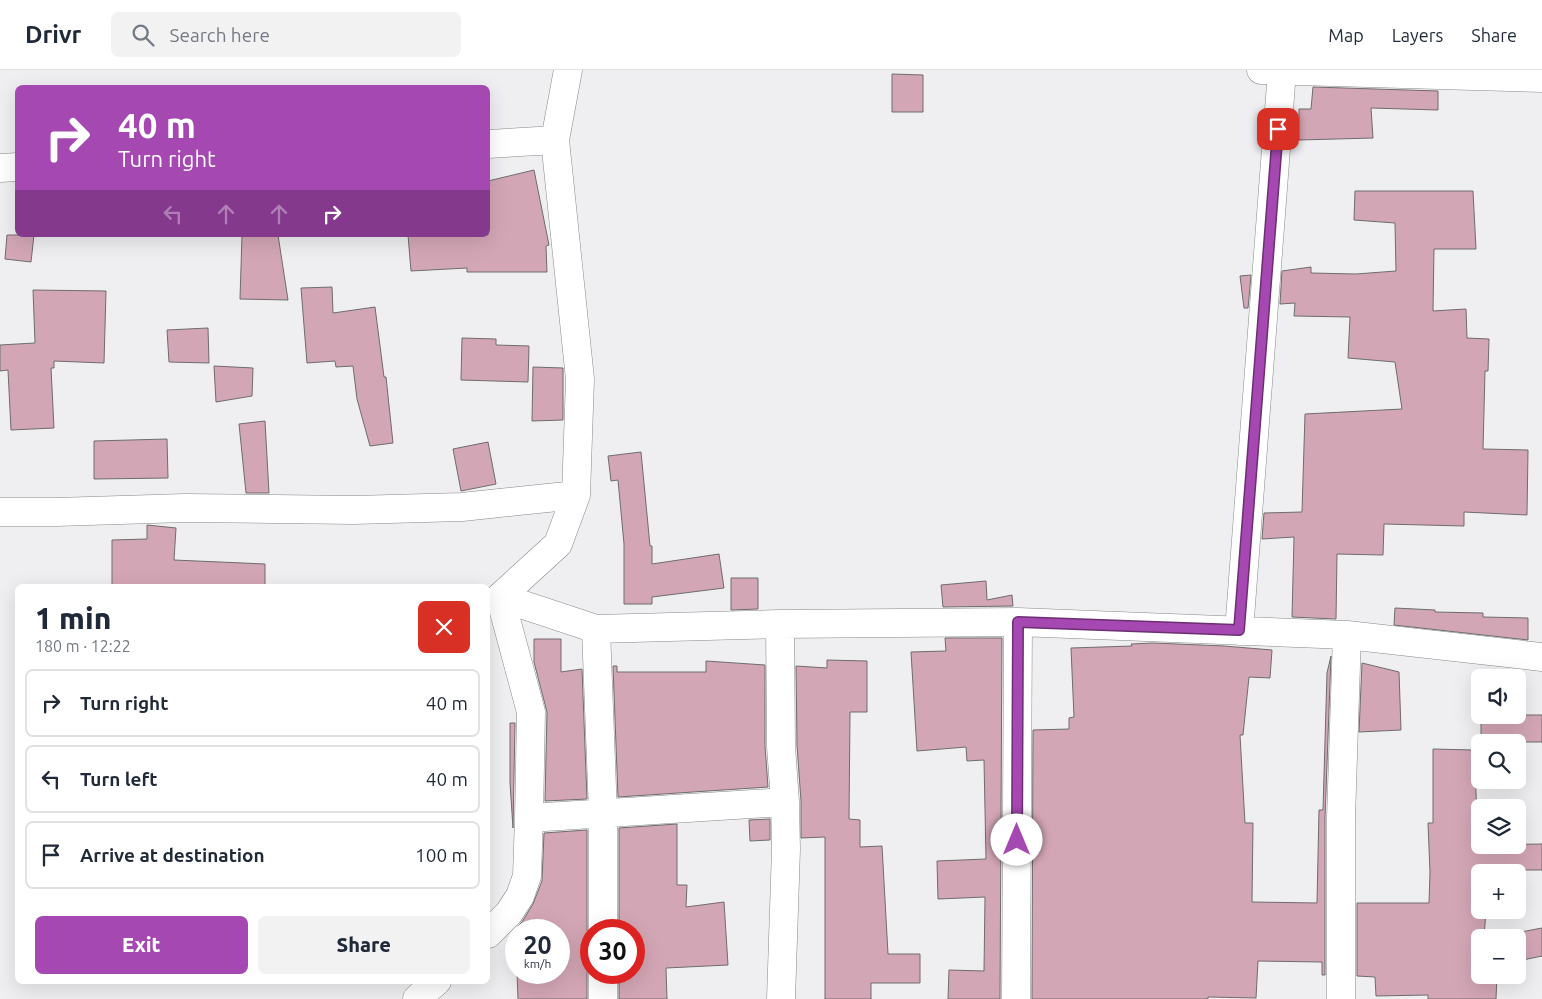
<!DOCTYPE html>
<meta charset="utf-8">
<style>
body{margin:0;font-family:Ubuntu,sans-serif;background:#f2f2f3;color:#1f2937;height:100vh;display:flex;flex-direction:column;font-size:19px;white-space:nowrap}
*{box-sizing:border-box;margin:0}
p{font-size:16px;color:#747a83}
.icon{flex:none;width:28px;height:28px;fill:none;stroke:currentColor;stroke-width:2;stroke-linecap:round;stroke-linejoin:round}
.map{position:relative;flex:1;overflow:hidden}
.side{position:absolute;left:15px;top:514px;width:475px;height:400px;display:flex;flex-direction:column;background:#fff;border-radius:8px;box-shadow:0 5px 20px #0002}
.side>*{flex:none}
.hud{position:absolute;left:15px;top:15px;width:475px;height:152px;border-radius:8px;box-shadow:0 5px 20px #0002;background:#a648b1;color:#fff;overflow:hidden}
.tools{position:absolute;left:1471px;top:599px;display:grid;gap:10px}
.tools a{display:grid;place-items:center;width:55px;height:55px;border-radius:8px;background:#fff;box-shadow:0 5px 20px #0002;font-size:25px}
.speed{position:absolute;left:505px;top:849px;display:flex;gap:10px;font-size:25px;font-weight:700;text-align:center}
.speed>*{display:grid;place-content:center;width:65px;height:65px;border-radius:50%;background:#fff;box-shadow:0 5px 20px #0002;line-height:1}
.speed small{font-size:12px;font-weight:400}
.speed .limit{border:8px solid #d22;background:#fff;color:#111}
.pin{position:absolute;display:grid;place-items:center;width:42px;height:42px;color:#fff;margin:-21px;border-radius:10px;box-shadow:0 2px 8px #0006}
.me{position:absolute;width:55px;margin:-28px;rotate:0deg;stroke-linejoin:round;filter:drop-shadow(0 0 4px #0008)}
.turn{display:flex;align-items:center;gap:18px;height:105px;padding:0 20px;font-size:22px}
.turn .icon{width:65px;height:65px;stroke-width:2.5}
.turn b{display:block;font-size:35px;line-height:42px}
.lanes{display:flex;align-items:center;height:48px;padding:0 20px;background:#0003;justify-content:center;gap:25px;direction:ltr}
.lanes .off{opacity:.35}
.round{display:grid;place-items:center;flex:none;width:52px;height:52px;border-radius:8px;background:#f2f2f3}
.overview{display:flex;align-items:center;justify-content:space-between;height:85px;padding:0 20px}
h1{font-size:30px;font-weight:800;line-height:38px}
.action{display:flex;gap:10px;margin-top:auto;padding:10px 20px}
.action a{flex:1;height:58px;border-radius:8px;background:#a648b1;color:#fff;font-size:20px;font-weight:800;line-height:58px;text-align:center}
.action a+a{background:#f2f2f3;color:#1f2937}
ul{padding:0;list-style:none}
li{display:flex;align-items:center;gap:15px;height:68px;margin:0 10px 8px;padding:0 10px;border:2px solid #e0e1e3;border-radius:8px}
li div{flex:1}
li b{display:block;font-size:19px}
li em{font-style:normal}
header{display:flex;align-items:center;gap:30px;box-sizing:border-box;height:70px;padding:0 25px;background:#fff;border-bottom:1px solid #e0e1e3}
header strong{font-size:24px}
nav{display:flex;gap:28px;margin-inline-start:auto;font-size:18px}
.search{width:350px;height:45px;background:#f2f2f3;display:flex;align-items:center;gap:12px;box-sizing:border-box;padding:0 18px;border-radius:8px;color:#747a83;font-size:19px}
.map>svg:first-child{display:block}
.building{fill:#d3a6b5;stroke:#6e6c6c}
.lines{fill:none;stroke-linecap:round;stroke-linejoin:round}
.street-casing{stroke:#87888a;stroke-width:29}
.secondary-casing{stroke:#87888a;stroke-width:29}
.street{stroke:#fff;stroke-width:28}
.secondary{stroke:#fff;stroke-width:28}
.route-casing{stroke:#6c2f73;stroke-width:12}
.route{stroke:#a648b1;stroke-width:9}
</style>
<header>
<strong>Drivr</strong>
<div class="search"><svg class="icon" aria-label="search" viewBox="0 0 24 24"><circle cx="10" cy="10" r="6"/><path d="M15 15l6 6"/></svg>Search here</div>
<nav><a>Map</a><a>Layers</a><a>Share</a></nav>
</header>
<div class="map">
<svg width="1542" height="929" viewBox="0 0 1542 929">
<rect width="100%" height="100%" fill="#efeff1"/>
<!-- building -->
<path class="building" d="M892,4L923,5V42H892Z
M1313,17L1438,21V40L1371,38L1373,68L1299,70V39H1311Z
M534,100L549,175L546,176L547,202H467V198L411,201L408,165H488V111Z
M1355,121H1473L1476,179H1434L1433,241L1466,239L1467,268L1489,269L1488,301H1485L1483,379L1528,380L1527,445L1464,442V456L1384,454L1383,485L1337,484L1336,549L1292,547L1294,467L1262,469L1264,443L1302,442L1305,344L1402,339L1395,292L1348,288L1350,247L1294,246L1295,233L1280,234L1282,201L1311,197V203L1356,204L1396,201L1395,153L1354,150Z
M7,165H34L31,192L5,189Z
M242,165H278L288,230L240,229Z
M1251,205L1248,238H1244L1240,206Z
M332,217L333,243L375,237L384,307H386L393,373L370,376L357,329L353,296L336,297L335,291L307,293L301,218Z
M33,220L106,221L104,293L54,291V298H51L54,358L11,360L8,300L0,301V275L35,273Z
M208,258L209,293L169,292L167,260Z
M462,268L496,269V275L529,276L528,312L461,310Z
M214,296L253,298L252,326L216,332Z
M533,297L563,298V350L532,351Z
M265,351L269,423H246L239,354Z
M167,369L168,408L94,409V371Z
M488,372L496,414L461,421L453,379Z
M641,382L650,476H652V494L719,484L724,518L652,527V534H624V474L618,410L611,411L608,386Z
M147,455L176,458L174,490L265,494V516H112V470L147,469Z
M731,508H758V539L731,540Z
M986,511L987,530L1012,525L1013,536L943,537L941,515Z
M1395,538L1435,540V542L1483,543V547L1528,548V570L1394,555Z
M945,568H1002L1000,929H948L949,900L984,901L985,827L938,829L937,791L986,789L984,690L967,691L966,677L917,681L911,582L946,581Z
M534,569H561V602L582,599L587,729L545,731L547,642L534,592Z
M1153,573L1224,576L1272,580L1270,608L1249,607L1243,665H1240L1245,753H1253L1252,832L1317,833L1319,740H1323L1327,603L1331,586L1325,748V905H1322V892L1258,891L1256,928L1208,927V929H1032L1033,660L1069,659V648L1074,647L1071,578L1132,576L1131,574Z
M827,590L867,591V642H850L849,749L860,750V777L882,776L888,884H920V913H871V929H825V767L801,768V731L797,675L796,596L827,598Z
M706,591L765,595V676L768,717L618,727L613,596H617V602H706Z
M1362,593L1399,602L1401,660L1359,662Z
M1481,645H1542V672H1481Z
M510,653H515L513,758L510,713Z
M1433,679L1474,680L1478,765H1480V775L1542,774V800H1514L1515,802H1480V840H1486L1484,868H1480V905H1497L1496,929H1428V925L1376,926L1375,907L1357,906V833H1429L1430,802L1428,753H1433Z
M770,749V770L750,771L749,750Z
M677,754V815H687L686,837L724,832L728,895L666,898L667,929H619V902H634V860H619V758Z
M587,760V860L591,870V892L587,902V929H518L517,902H559V860H516V877L515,859L522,852L533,834L542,811L544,763Z
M1542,858V886L1518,891V868H1489Z"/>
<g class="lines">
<!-- street casing -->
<g class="street-casing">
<path id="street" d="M488,74L555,70
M0,98L18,97
M0,442H56L185,438L354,440L462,437L576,425
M500,527L596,559L780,554L1018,552L1347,565L1542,587
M780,554L781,676L785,732L786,779L781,929
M596,559L603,744V860
M1239,561L1282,1
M529,748L785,732
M488,864L509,843L520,826L527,806L529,748L531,642L500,527L558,474L576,425L580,309L555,70L568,0
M603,902V929
M417,929L437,911
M1016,929L1018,552
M1341,929V748L1347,565"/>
</g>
<!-- secondary casing -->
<g class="secondary-casing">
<path id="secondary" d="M1261,0L1542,8"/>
</g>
<!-- street -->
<use href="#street" class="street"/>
<!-- secondary -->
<use href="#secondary" class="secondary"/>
</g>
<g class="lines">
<!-- route casing -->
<g class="route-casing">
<path id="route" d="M1017,770L1018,552L1239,560L1278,59"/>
</g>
<!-- route -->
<use href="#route" class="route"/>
</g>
</svg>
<div class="tools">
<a><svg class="icon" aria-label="sound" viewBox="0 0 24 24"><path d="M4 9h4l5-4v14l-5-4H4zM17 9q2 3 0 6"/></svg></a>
<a><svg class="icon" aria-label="search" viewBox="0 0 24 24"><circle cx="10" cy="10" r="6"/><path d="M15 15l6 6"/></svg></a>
<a><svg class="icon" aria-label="layers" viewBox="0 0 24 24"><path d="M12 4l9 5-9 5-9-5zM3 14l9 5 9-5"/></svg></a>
<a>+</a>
<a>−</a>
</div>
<div class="speed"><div>20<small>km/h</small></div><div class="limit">30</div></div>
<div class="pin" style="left:1278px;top:59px;background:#d93025"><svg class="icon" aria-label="arrive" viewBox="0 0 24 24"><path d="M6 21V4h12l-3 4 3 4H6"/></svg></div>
<svg class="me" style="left:1017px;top:770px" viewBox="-20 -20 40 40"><circle r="19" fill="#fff"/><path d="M0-13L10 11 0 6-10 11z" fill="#a648b1"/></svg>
<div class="hud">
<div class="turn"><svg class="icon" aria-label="right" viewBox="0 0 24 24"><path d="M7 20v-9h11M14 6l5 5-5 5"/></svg><div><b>40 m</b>Turn right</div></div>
<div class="lanes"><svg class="icon off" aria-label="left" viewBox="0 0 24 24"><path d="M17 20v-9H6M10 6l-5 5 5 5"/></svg><svg class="icon off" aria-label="ahead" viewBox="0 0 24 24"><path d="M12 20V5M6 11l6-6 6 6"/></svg><svg class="icon off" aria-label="ahead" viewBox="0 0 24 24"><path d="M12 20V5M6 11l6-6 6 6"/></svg><svg class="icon" aria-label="right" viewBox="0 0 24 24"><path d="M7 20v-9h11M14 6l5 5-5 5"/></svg></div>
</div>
<section class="side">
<div class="overview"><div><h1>1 min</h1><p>180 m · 12:22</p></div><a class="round" style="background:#d93025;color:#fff"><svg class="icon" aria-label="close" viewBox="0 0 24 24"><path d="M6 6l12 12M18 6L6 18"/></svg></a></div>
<ul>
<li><svg class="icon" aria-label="right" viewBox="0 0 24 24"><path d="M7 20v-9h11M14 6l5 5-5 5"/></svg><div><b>Turn right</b></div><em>40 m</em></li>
<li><svg class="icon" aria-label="left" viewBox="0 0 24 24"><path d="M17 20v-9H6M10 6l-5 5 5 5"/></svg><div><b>Turn left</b></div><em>40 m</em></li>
<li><svg class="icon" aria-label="arrive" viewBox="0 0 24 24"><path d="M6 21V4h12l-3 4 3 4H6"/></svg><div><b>Arrive at destination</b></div><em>100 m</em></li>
</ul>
<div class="action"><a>Exit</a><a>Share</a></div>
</section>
</div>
